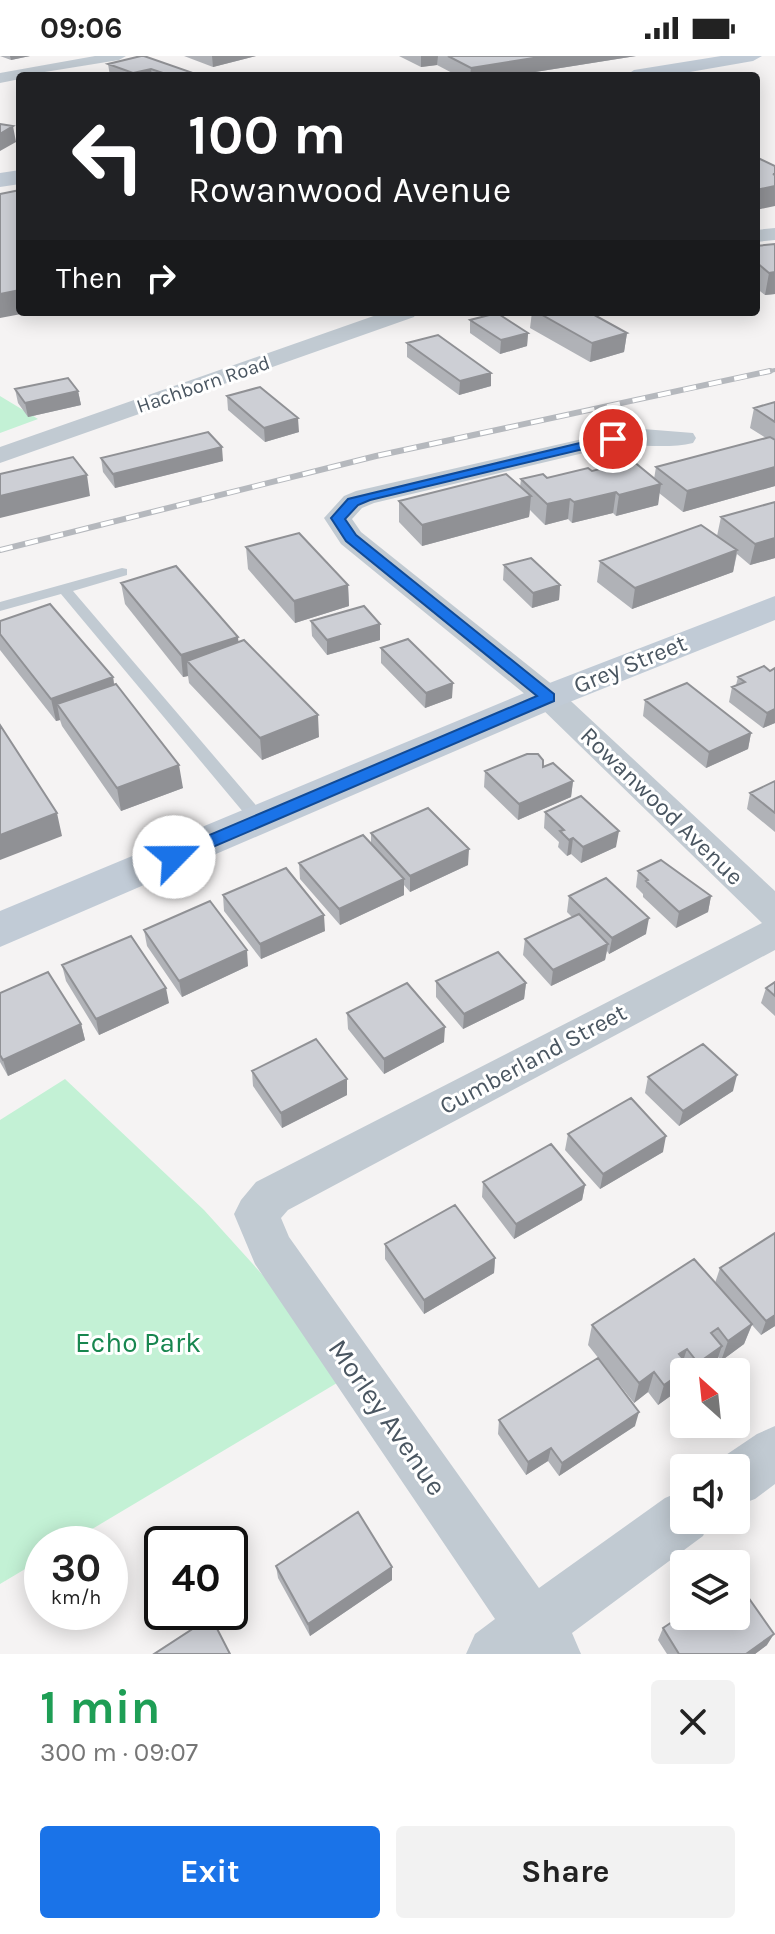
<!DOCTYPE html>
<meta charset="utf-8">
<style>
body{margin:0;font-family:Karla,sans-serif;background:#f2f2f2;color:#222;height:100vh;display:flex;flex-direction:column;font-size:30px;white-space:nowrap}
*{box-sizing:border-box;margin:0}
p{font-size:26px;color:#767676}
.icon{flex:none;width:44px;height:44px;fill:none;stroke:currentColor;stroke-width:2;stroke-linecap:round;stroke-linejoin:round}
.map{position:relative;height:1598px;overflow:hidden}
.sheet{display:flex;flex-direction:column;background:#fff;flex:1}
.sheet>*{flex:none}
.banner{position:absolute;left:16px;top:16px;width:744px;height:244px;border-radius:8px;box-shadow:0 4px 20px #0003;background:#202124;color:#fff;overflow:hidden}
.needle{width:52px;rotate:333deg}
.controls{position:absolute;left:670px;top:1302px;display:grid;gap:16px}
.controls a{display:grid;place-items:center;width:80px;height:80px;border-radius:8px;background:#fff;box-shadow:0 4px 20px #0003;font-size:40px}
.speed{position:absolute;left:24px;top:1470px;display:flex;gap:16px;font-size:40px;font-weight:700;text-align:center}
.speed>*{display:grid;place-content:center;width:104px;height:104px;border-radius:50%;background:#fff;box-shadow:0 4px 20px #0003;line-height:1}
.speed small{font-size:20px;font-weight:400}
.speed .limit{border:4px solid #111;border-radius:12px;background:#fff;color:#111}
.pin{position:absolute;display:grid;place-items:center;width:68px;height:68px;color:#fff;margin:-34px;border:4px solid #fff;border-radius:50%;box-shadow:0 2px 8px #0007}
.me{position:absolute;width:88px;margin:-44px;rotate:67deg;stroke-linejoin:round;filter:drop-shadow(0 0 6px #0008)}
.turn{display:flex;align-items:center;gap:28px;height:168px;padding:0 40px;font-size:36px}
.turn .icon{width:104px;height:104px;stroke-width:2.5}
.turn b{display:block;font-size:56px;line-height:68px}
.then{display:flex;align-items:center;height:76px;padding:0 40px;background:#0003;gap:16px;font-size:30px}
.round{display:grid;place-items:center;flex:none;width:84px;height:84px;border-radius:8px;background:#f2f2f2}
.headline{display:flex;align-items:center;justify-content:space-between;height:136px;padding:0 40px}
h1{font-size:48px;font-weight:700;line-height:60px;color:#1e9e55}
.primary-button{display:flex;gap:16px;margin-top:auto;padding:16px 40px}
.primary-button a{flex:1;height:92px;border-radius:8px;background:#1a73e8;color:#fff;font-size:32px;font-weight:700;line-height:92px;text-align:center}
.primary-button a+a{background:#f2f2f2;color:#222}
.status{display:flex;justify-content:space-between;align-items:center;height:56px;padding:0 40px;background:#fff;direction:ltr}
.status svg{height:22px;fill:currentColor}
.map>svg:first-child{display:block}
.green{fill:#c3f1d5}
.lines{fill:none;stroke-linecap:round;stroke-linejoin:round}
.lane{fill:#c1cad2;fill-rule:evenodd}
.street{fill:#c1cad2;fill-rule:evenodd}
.secondary{fill:#c1cbd6;fill-rule:evenodd}
.rail-far1-casing{stroke:#b5b8bd;stroke-width:4}
.rail-casing{stroke:#b5b8bd;stroke-width:6}
.rail-far1{stroke:#fff;stroke-width:3;stroke-dasharray:8;stroke-linecap:butt}
.rail{stroke:#fff;stroke-width:4;stroke-dasharray:13;stroke-linecap:butt}
.wall{fill:#b0b2b7}
.shaded-wall{fill:#909195}
.building{fill:#cdcfd5;stroke:#909195;stroke-width:2}
.route{fill:#1a73e8;stroke:#114b97;stroke-width:2}
.labels{text-anchor:middle;stroke-width:6;stroke-linejoin:round;paint-order:stroke}
.far-street-label{font-size:20px;fill:#4a5661;stroke:#fff}
.street-label{font-size:24px;fill:#4a5661;stroke:#fff}
.near-park-label{font-size:28px;fill:#17864f;stroke:#fff}
.near-street-label{font-size:28px;fill:#4a5661;stroke:#fff}
</style>
<div class="status"><b>09:06</b><svg viewBox="0 0 49 12"><path d="M0 12V9h3v3zM5 12V6h3v6zM10 12V3h3v9zM15 12V0h3v12zM26 1h20v11H26zM47 4h2v5h-2z"/></svg></div>
<div class="map">
<svg width="775" height="1598" viewBox="0 0 775 1598">
<rect width="100%" height="100%" fill="#f5f3f3"/>
<!-- green -->
<path class="green" d="M0,340L38,363L0,377Z
M65,1023L204,1154L352,1318L67,1488H42V1503L0,1528V1064Z"/>
<g class="lines">
<!-- lane -->
<path class="lane" d="M122,512L127,513V519L73,535L266,761L269,765L266,769H254L61,538L0,555V546Z"/>
<!-- street -->
<path class="street" d="M95,0H126L119,4L20,20V23L0,27V17Z
M775,172V184L756,186V174Z
M385,256H417L414,261L0,407V391Z
M643,373L693,377L696,382L693,387C670,393 638,388 613,390L374,447L362,452L352,463L361,476L559,634L775,835V894L288,1154L281,1162L289,1181L539,1532L665,1442L684,1434V1464H710L703,1480L572,1577L581,1598H466L475,1578L495,1563L255,1208L234,1158L241,1144L256,1126L762,867L537,648L341,488L324,462L344,440L356,435L613,376Z
M775,1370V1428L755,1443L736,1450V1412H715L717,1405L757,1378Z"/>
<!-- secondary -->
<path class="secondary" d="M721,0H762L753,5L667,20H625L634,14Z
M20,114V128L0,131V117Z
M775,540V564L562,649L0,891V855L534,633Z"/>
<!-- rail-far1 casing -->
<g class="rail-far1-casing">
<path id="rail-far1" d="M761,317L775,314"/>
</g>
<!-- rail casing -->
<g class="rail-casing">
<path id="rail" d="M0,494L376,400L770,315"/>
</g>
<!-- rail-far1 -->
<use href="#rail-far1" class="rail-far1"/>
<!-- rail -->
<use href="#rail" class="rail"/>
</g>
<!-- wall -->
<path class="wall" d="M0,0H30L11,4Z
M184,0H256L213,11Z
M399,0H636L510,20H458L437,9L421,11Z
M108,8L193,17V20H110Z
M775,188V238L765,239L756,232V190Z
M532,256H589L627,277L624,296L590,306L530,272Z
M470,264L528,277L527,290L500,298L470,277Z
M407,287L491,330L459,339L407,301Z
M15,333L78,335L81,349L28,361L18,347Z
M227,340L299,376L265,386L228,354Z
M775,346V430L683,456L659,437L658,449L616,460L613,457L572,467L568,463L545,469L530,454L529,461L422,490L399,466V445L520,431L521,423L547,422L592,415L654,423L656,411L766,382L750,372L754,352Z
M101,402L223,405L115,432L103,416Z
M775,446V502L750,509L737,498L733,516L632,553L597,526L600,505L717,480L721,461Z
M246,491L348,529L349,550L295,567L248,513Z
M504,509L560,529L559,544L532,552L503,524Z
M121,527L238,581V586L319,681L262,704L189,627L188,620L183,621L125,548Z
M0,565L113,621L114,628L183,732L121,755L62,670L60,664L56,665L0,594Z
M311,565L380,584L327,599L312,580Z
M381,592L452,642L425,652L381,607Z
M775,612V667L763,672L729,646L732,631L736,629L738,621L770,615Z
M645,644L751,677L748,693L706,712L643,660Z
M543,711L573,725L571,741L518,764L484,731L485,715Z
M775,725V776L747,753L750,737Z
M545,756L616,791L581,807L571,798L567,800L558,791L559,786L544,772Z
M371,777L468,809L410,836L404,829V839L340,869L300,823L299,807L371,787Z
M638,815L711,840L708,856L676,872L643,841V838L636,831Z
M223,839L325,875L261,903L224,855Z
M569,840L646,878L609,898L607,895L605,904L551,930L523,899L525,883L572,861L567,856Z
M144,874L248,910L182,941L147,890Z
M62,909L169,947L99,979L66,925Z
M436,925L526,927L524,943L463,973L436,941Z
M775,926V960L761,947L766,932Z
M0,937L81,968L85,984L8,1020L0,1006Z
M347,957L444,986L384,1018L348,973Z
M252,1015L347,1039L282,1072L253,1030Z
M648,1021L733,1035L679,1070L645,1037Z
M568,1078L663,1096L600,1133L565,1094Z
M483,1126L585,1129L582,1144L514,1183L482,1141Z
M775,1177V1270L761,1279L752,1269L744,1288L721,1305L718,1301L715,1310L706,1316H684L683,1331L658,1349L648,1336L634,1347L588,1289L592,1269L715,1227L720,1212Z
M385,1188L495,1202L494,1217L424,1258L385,1203Z
M499,1364L635,1370L559,1420L548,1405L526,1419L498,1378Z
M276,1510L392,1511V1524L310,1580L278,1522Z
M663,1572L767,1589L755,1598H667L658,1584Z"/>
<!-- shaded-wall -->
<path class="shaded-wall" d="M10,0H30L11,4Z
M212,0H256L213,11Z
M421,0H438L437,9L421,11Z
M546,0H636L510,20H470L471,12Z
M151,13L152,20H134L133,17Z
M13,70L16,86L0,95V78Z
M773,118H775V150L756,154V134Z
M775,216V238L765,239L769,217Z
M20,234V256H32L0,262V238Z
M635,256H651L635,259Z
M528,277L527,290L500,298L501,284Z
M627,277L624,296L590,306L592,287Z
M491,317V330L459,339L460,325Z
M78,335L81,349L28,361L25,347Z
M298,362L299,376L265,386L264,372Z
M222,391L223,405L115,432L113,418Z
M775,411V430L683,456L687,435Z
M87,419L90,440L0,462V440Z
M661,428L658,449L616,460L619,439Z
M616,436L613,457L572,467L574,446Z
M531,440L529,461L422,490V469Z
M570,443L568,463L545,469L547,448Z
M775,482V502L750,509L755,488Z
M737,494L733,516L632,553L635,532Z
M348,529L349,550L295,567L294,545Z
M560,529L559,544L532,552L533,537Z
M380,568V584L327,599V584Z
M238,581L240,602L187,605L188,620L183,621L181,599Z
M113,621L116,643L57,648L60,664L56,665L51,643Z
M453,627L452,642L425,652L426,637Z
M775,653V667L763,672L767,657Z
M318,659L319,681L262,704L260,682Z
M751,677L748,693L706,712L709,696Z
M179,709L183,732L121,755L117,732Z
M573,725L571,741L518,764L519,748Z
M57,757L62,780L0,804V779Z
M619,775L616,791L581,807L583,791Z
M573,782L571,798L567,800L569,784Z
M469,793L468,809L410,836V820Z
M404,823V839L340,869L339,853Z
M711,840L708,856L676,872L679,856Z
M324,859L325,875L261,903L260,888Z
M649,862L646,878L609,898L612,882Z
M608,888L605,904L551,930L553,914Z
M247,894L248,910L182,941L179,925Z
M526,927L524,943L463,973L464,958Z
M166,932L169,947L99,979L96,963Z
M81,968L85,984L8,1020L3,1004Z
M445,971L444,986L384,1018V1003Z
M737,1019L733,1035L679,1070L683,1055Z
M347,1023V1039L282,1072L281,1057Z
M666,1080L663,1096L600,1133L603,1118Z
M585,1129L582,1144L514,1183L516,1168Z
M495,1202L494,1217L424,1258V1244Z
M775,1259V1270L761,1279L766,1265Z
M752,1268L744,1288L721,1305L728,1285Z
M722,1290L715,1310L706,1316H695L698,1307Z
M687,1293L680,1314L679,1298Z
M690,1311L688,1316H684L683,1331L658,1349L664,1329Z
M654,1316L648,1336L634,1347L639,1327Z
M639,1356L635,1370L559,1420L562,1407Z
M551,1392L548,1405L526,1419L528,1406Z
M392,1511V1524L310,1580L308,1568Z
M774,1578L767,1589L755,1598H746Z"/>
<!-- building -->
<path class="building" d="M141,0H144L193,17L181,20H172L151,13L133,17L108,8Z
M448,0H546L471,12Z
M713,17L721,20L699,19Z
M0,68L13,70L0,78Z
M756,101L775,110V118H773L775,119V130L756,134Z
M20,134V234L0,238V138Z
M775,188V216L769,217L756,206V190Z
M537,256H589L627,277L592,287Z
M497,257L528,277L501,284L470,264Z
M438,279L491,317L460,325L407,287Z
M68,322L78,335L25,347L15,333Z
M260,331L298,362L264,372L227,340Z
M775,346V366L754,352Z
M208,376L222,391L113,418L101,402Z
M770,381L775,384V411L687,435L656,411Z
M73,401L87,419L0,440V418Z
M633,405L661,428L619,439L616,436L574,446L570,443L547,448L521,423L543,418L547,422L588,412L592,415Z
M506,418L531,440L422,469L399,445Z
M775,446V482L755,488L721,461Z
M701,469L737,494L635,532L600,505Z
M299,477L348,529L294,545L246,491Z
M531,502L560,529L533,537L504,509Z
M176,510L238,581L181,599L121,527Z
M50,548L113,621L51,643L0,578V565Z
M364,550L380,568L327,584L311,565Z
M408,583L453,627L426,637L381,592Z
M244,584L318,659L260,682L187,605Z
M764,610L770,615L775,612V653L767,657L732,631L745,626L738,621Z
M687,627L751,677L709,696L645,644Z
M116,628L179,709L117,732L57,648Z
M0,669L57,757L0,779Z
M527,698H538L543,704V711L553,707L573,725L519,748L485,715Z
M775,725V757L750,737Z
M581,740L619,775L583,791L573,782L569,784L560,775L564,774L545,756Z
M428,752L469,793L410,820L371,777Z
M363,779L404,823L339,853L299,807Z
M661,804L711,840L679,856L646,825L648,824L638,815Z
M286,812L324,859L260,888L223,839Z
M606,822L649,862L612,882L569,840Z
M210,845L247,894L179,925L144,874Z
M579,858L608,888L553,914L525,883Z
M131,880L166,932L96,963L62,909Z
M498,896L526,927L464,958L436,925Z
M48,916L81,968L3,1004L0,999V937Z
M775,926V940L766,932Z
M407,927L445,971L384,1003L347,957Z
M316,983L347,1023L281,1057L252,1015Z
M703,988L737,1019L683,1055L648,1021Z
M631,1042L666,1080L603,1118L568,1078Z
M551,1088L585,1129L516,1168L483,1126Z
M455,1149L495,1202L424,1244L385,1188Z
M775,1177V1259L766,1265L720,1212Z
M694,1203L752,1268L728,1285L718,1272L711,1277L722,1290L698,1307L687,1293L679,1298L690,1311L664,1329L654,1316L639,1327L592,1269Z
M598,1302L639,1356L562,1407L551,1392L528,1406L499,1364Z
M358,1456L392,1511L308,1568L276,1510Z
M736,1524L774,1578L746,1598H679L663,1572L684,1558V1560H736Z
M211,1561L230,1598H154Z"/>
<!-- route -->
<path class="route" d="M613,379L617,380V385L370,444L358,449L345,463L356,479L554,638V645L180,805H167L164,801L167,797L537,640L346,485L331,462L348,443Z"/>
<g class="labels">
<!-- far-street labels -->
<g class="far-street-label">
<text transform="translate(203 328) rotate(-19)" y="7">Hachborn Road</text>
</g>
<!-- street labels -->
<g class="street-label">
<text transform="translate(630 608) rotate(-22)" y="8">Grey Street</text>
<text transform="translate(662 750) rotate(44)" y="8">Rowanwood Avenue</text>
<text transform="translate(533 1003) rotate(-28)" y="8">Cumberland Street</text>
</g>
<!-- near-park labels -->
<g class="near-park-label">
<text x="138" y="1296">Echo Park</text>
</g>
<!-- near-street labels -->
<g class="near-street-label">
<text transform="translate(388 1361) rotate(55)" y="10">Morley Avenue</text>
</g>
</g>
</svg>
<div class="controls">
<a><svg class="needle" viewBox="-14 -14 28 28"><path d="M0-13l5 13h-10z" fill="#e53935"/><path d="M0 13l5-13h-10z" fill="#767676"/></svg></a>
<a><svg class="icon" aria-label="sound" viewBox="0 0 24 24"><path d="M4 9h4l5-4v14l-5-4H4zM17 9q2 3 0 6"/></svg></a>
<a><svg class="icon" aria-label="layers" viewBox="0 0 24 24"><path d="M12 4l9 5-9 5-9-5zM3 14l9 5 9-5"/></svg></a>
</div>
<div class="speed"><div>30<small>km/h</small></div><div class="limit">40</div></div>
<div class="pin" style="left:613px;top:383px;background:#d93025"><svg class="icon" aria-label="arrive" viewBox="0 0 24 24"><path d="M6 21V4h12l-3 4 3 4H6"/></svg></div>
<svg class="me" style="left:174px;top:801px" viewBox="-20 -20 40 40"><circle r="19" fill="#fff"/><path d="M0-13L10 11 0 6-10 11z" fill="#1a73e8"/></svg>
<div class="banner">
<div class="turn"><svg class="icon" aria-label="left" viewBox="0 0 24 24"><path d="M17 20v-9H6M10 6l-5 5 5 5"/></svg><div><b>100 m</b>Rowanwood Avenue</div></div>
<div class="then">Then<svg class="icon" aria-label="right" viewBox="0 0 24 24"><path d="M7 20v-9h11M14 6l5 5-5 5"/></svg></div>
</div>
</div>
<section class="sheet">
<div class="headline"><div><h1>1 min</h1><p>300 m · 09:07</p></div><a class="round"><svg class="icon" aria-label="close" viewBox="0 0 24 24"><path d="M6 6l12 12M18 6L6 18"/></svg></a></div>
<div class="primary-button"><a>Exit</a><a>Share</a></div>
</section>
